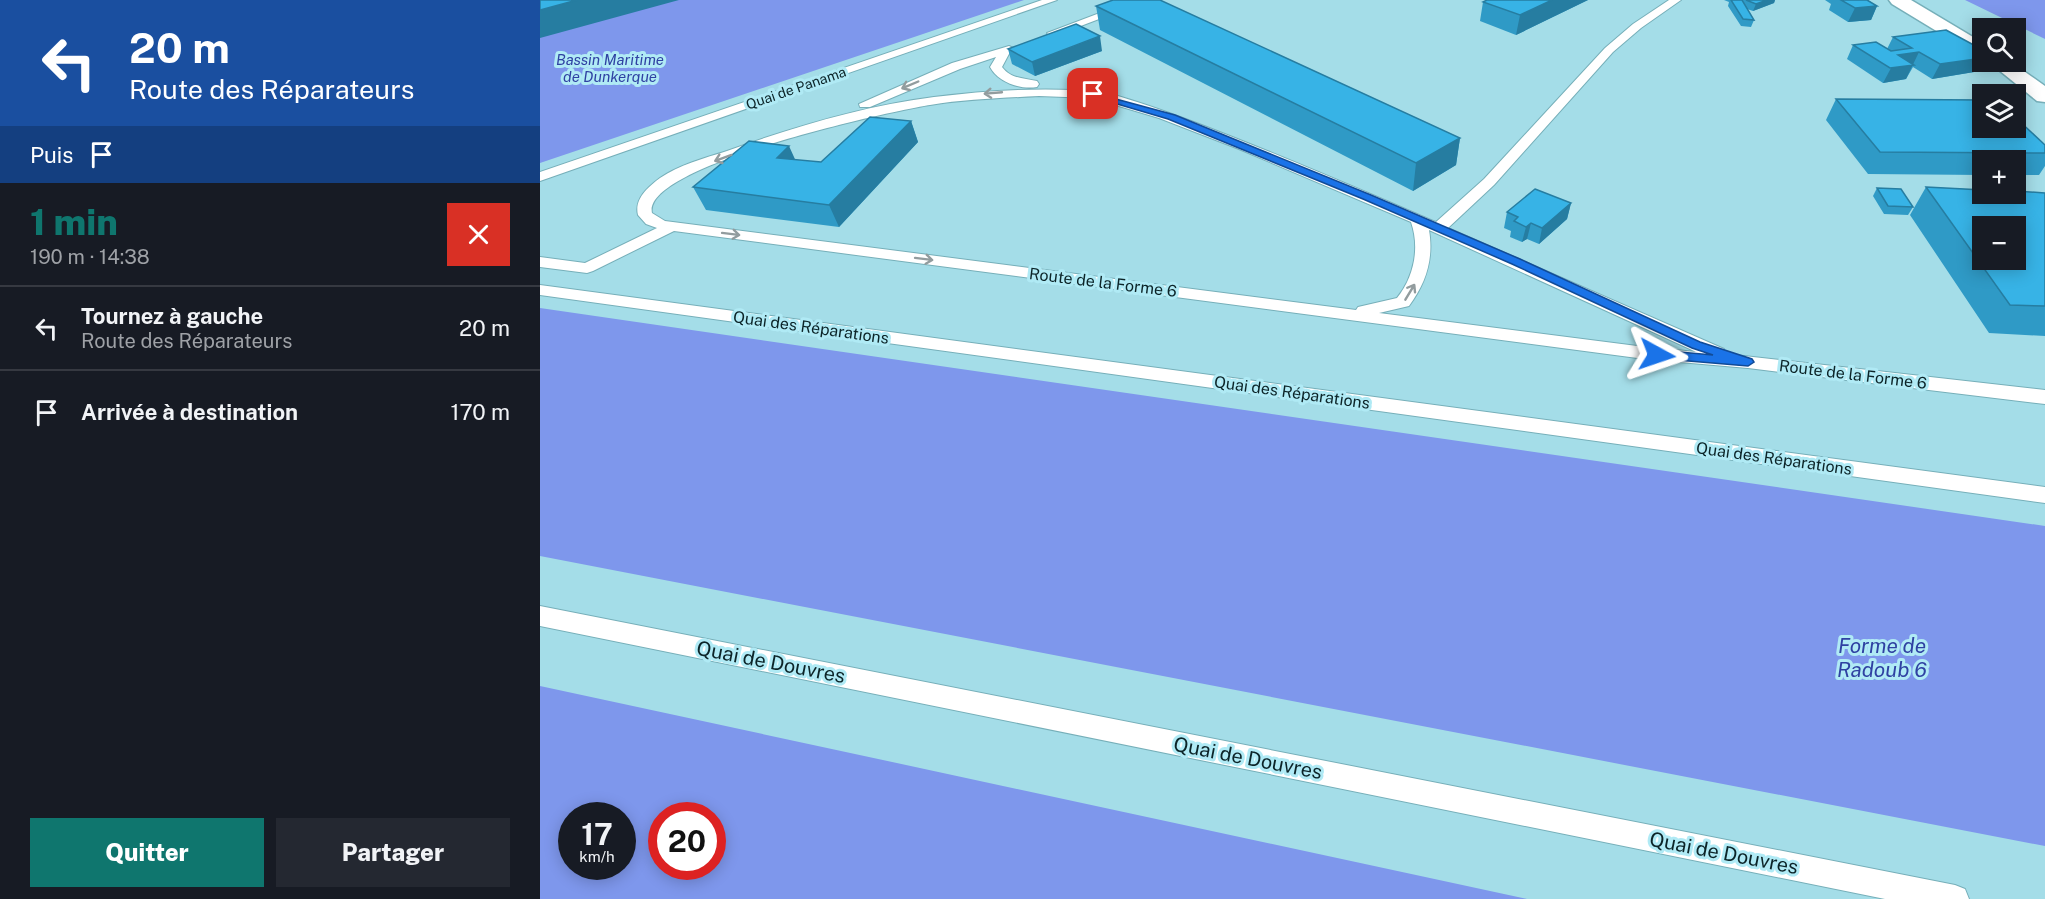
<!DOCTYPE html>
<html lang="fr">
<meta charset="utf-8">
<style>
body{margin:0;font-family:"Public Sans",sans-serif;background:#242831;color:#f1f3f6;height:100vh;display:flex;flex-direction:column;font-size:22px;white-space:nowrap}
*{box-sizing:border-box;margin:0}
p{font-size:20px;color:#9ea1a6}
.icon{flex:none;width:33px;height:33px;fill:none;stroke:currentColor;stroke-width:2;stroke-linecap:round;stroke-linejoin:round}
.map{position:relative;flex:1;overflow:hidden}
.sheet{display:flex;flex-direction:column;background:#171b24;width:540px}
.sheet>*{flex:none}
.banner{background:#1a4fa0;color:#fff;overflow:hidden}
.fabs{position:absolute;left:1432px;top:18px;display:grid;gap:12px}
.fabs a{display:grid;place-items:center;width:54px;height:54px;border-radius:0px;background:#171b24;box-shadow:0 3px 15px #0003;font-size:30px}
.speed{position:absolute;left:18px;top:802px;display:flex;gap:12px;font-size:30px;font-weight:700;text-align:center}
.speed>*{display:grid;place-content:center;width:78px;height:78px;border-radius:50%;background:#171b24;box-shadow:0 3px 15px #0003;line-height:1}
.speed small{font-size:15px;font-weight:400}
.speed .limit{border:9px solid #d22;background:#fff;color:#111}
.pin{position:absolute;display:grid;place-items:center;width:51px;height:51px;color:#fff;margin:-26px;border-radius:12px;box-shadow:0 3px 9px #0006}
.me{position:absolute;width:66px;margin:-33px;rotate:95deg;stroke-linejoin:round;filter:drop-shadow(0 0 4px #0008)}
.turn{display:flex;align-items:center;gap:21px;height:126px;padding:0 30px;font-size:27px}
.turn .icon{width:78px;height:78px;stroke-width:2.5}
.turn b{display:block;font-size:42px;line-height:51px}
.then{display:flex;align-items:center;height:57px;padding:0 30px;background:#0003;gap:12px;font-size:22px}
.round{display:grid;place-items:center;flex:none;width:63px;height:63px;border-radius:0px;background:#242831}
.headline{display:flex;align-items:center;justify-content:space-between;height:102px;padding:0 30px}
h1{font-size:36px;font-weight:800;line-height:45px;color:#0f766e}
.cta{display:flex;gap:12px;margin-top:auto;padding:12px 30px}
.cta a{flex:1;height:69px;border-radius:0px;background:#0f766e;color:#fff;font-size:24px;font-weight:800;line-height:69px;text-align:center}
.cta a+a{background:#242831;color:#f1f3f6}
ul{padding:0;list-style:none}
li{display:flex;align-items:center;gap:18px;height:84px;padding:0 30px;border-top:2px solid #363941}
li div{flex:1}
li b{display:block;font-size:22px}
li em{font-style:normal}
main{display:flex;flex:1;min-height:0}
.map>svg:first-child{display:block}
.water{fill:#7e97ec;fill-rule:evenodd}
.lines{fill:none;stroke-linecap:round;stroke-linejoin:round}
.lane-casing{stroke:#76afb9;stroke-width:2}
.secondary-casing{stroke:#76afb9;stroke-width:3}
.lane{fill:#fff;fill-rule:evenodd}
.secondary{fill:#fff;fill-rule:evenodd}
.wall{fill:#2f9ac6}
.shaded-wall{fill:#267da1}
.building{fill:#37b3e6;stroke:#267da1;stroke-width:1.5;fill-rule:evenodd}
.oneway{stroke:#929c9e}
.route{fill:#1a73e8;stroke:#114b97;stroke-width:1.5}
.labels{text-anchor:middle;stroke-width:6;stroke-linejoin:round;paint-order:stroke}
.far-street-label{font-size:14px;fill:#0c2428;stroke:#b0eaf5}
.far-water-label{font-size:15px;font-style:italic;fill:#2f41a2;stroke:#b0eaf5}
.street-label{font-size:16px;fill:#0c2428;stroke:#b0eaf5}
.near-street-label{font-size:20px;fill:#0c2428;stroke:#b0eaf5}
.near-water-label{font-size:21px;font-style:italic;fill:#2f41a2;stroke:#b0eaf5}
</style>
<main>
<section class="sheet">
<div class="banner">
<div class="turn"><svg class="icon" aria-label="left" viewBox="0 0 24 24"><path d="M17 20v-9H6M10 6l-5 5 5 5"/></svg><div><b>20 m</b>Route des Réparateurs</div></div>
<div class="then">Puis<svg class="icon" aria-label="arrive" viewBox="0 0 24 24"><path d="M6 21V4h12l-3 4 3 4H6"/></svg></div>
</div>
<div class="headline"><div><h1>1 min</h1><p>190 m · 14:38</p></div><a class="round" style="background:#d93025;color:#fff"><svg class="icon" aria-label="close" viewBox="0 0 24 24"><path d="M6 6l12 12M18 6L6 18"/></svg></a></div>
<ul>
<li><svg class="icon" aria-label="left" viewBox="0 0 24 24"><path d="M17 20v-9H6M10 6l-5 5 5 5"/></svg><div><b>Tournez à gauche</b><p>Route des Réparateurs</p></div><em>20 m</em></li>
<li><svg class="icon" aria-label="arrive" viewBox="0 0 24 24"><path d="M6 21V4h12l-3 4 3 4H6"/></svg><div><b>Arrivée à destination</b></div><em>170 m</em></li>
</ul>
<div class="cta"><a>Quitter</a><a>Partager</a></div>
</section>
<div class="map">
<svg width="1505" height="899" viewBox="0 0 1505 899">
<rect width="100%" height="100%" fill="#a4dde8"/>
<!-- water -->
<path class="water" d="M0,0H484L0,163Z
M1425,0H1505V39L1503,38Z
M0,308L1505,526V846L0,556Z
M0,686L987,899H0ZM32,816H82V867H32ZM122,816H172V867H122Z"/>
<g class="lines">
<!-- lane casing -->
<g class="lane-casing">
<path id="lane" d="M502,0H517L0,181V172Z
M594,0H609L517,35H509L507,33Z
M1129,0H1141L1101,28L1073,52L954,185L908,228L1184,349L1186,354L1505,390V404L1208,368L1105,359L134,231L53,271L47,273L0,267V257L45,263L117,228L106,224L98,215C94,199 108,187 120,178C139,165 165,158 187,151C254,127 323,106 394,97C441,91 487,88 535,90C561,75 853,204 896,222L944,179L1065,48L1093,24ZM499,96L552,98L619,118L699,149L871,222C880,248 874,277 857,298L818,307L816,310L125,221L112,213C101,166 351,111 390,105C426,99 462,98 499,96ZM889,230L1150,349L1156,352L1105,347L839,313L869,306C886,283 894,259 889,230Z
M469,46L475,49L470,52L462,67C471,79 484,78 497,81L499,84L497,87C480,90 458,82 450,67L456,57L420,69L330,107H320L319,104L412,63Z
M0,285L1505,487V503L0,295Z
M0,606L1415,885L1425,889L1429,899H1345L0,626Z"/>
</g>
<!-- secondary casing -->
<g class="secondary-casing">
<path id="secondary" d="M1349,0H1371L1443,43V57L1436,55L1352,4Z
M1449,62H1471L1505,86V102L1497,101Z"/>
</g>
<!-- lane -->
<use href="#lane" class="lane"/>
<!-- secondary -->
<use href="#secondary" class="secondary"/>
</g>
<!-- wall -->
<path class="wall" d="M947,0H1048L976,35L940,21L943,2Z
M1184,0H1235L1234,3L1213,11L1207,9L1214,20L1211,27L1201,26L1188,6L1189,2Z
M1285,0H1328L1337,6L1331,20L1308,22L1289,10L1291,4Z
M556,6L920,138L916,165L873,191L560,30Z
M1353,37L1446,70L1392,79L1373,67L1366,79L1343,83L1307,59L1313,45L1347,49Z
M468,49L562,51L495,76L472,64Z
M1296,99L1505,145V166L1499,175H1476V160H1443V175L1328,174L1286,120Z
M371,121L378,142L299,227L166,210L153,187L281,162Z
M1386,187L1505,193V336L1449,333L1370,215Z
M1337,188L1373,207L1368,215L1344,214L1333,196Z
M1031,203L1027,219L999,244L987,239L982,242L970,237L971,231L964,228L967,212Z"/>
<!-- shaded-wall -->
<path class="shaded-wall" d="M37,0H139L0,38V10Z
M1012,0H1048L976,35L980,15Z
M1227,0H1235L1234,3L1213,11L1216,4Z
M1337,6L1331,20L1308,22L1315,8Z
M560,36L562,51L495,76L492,62Z
M1379,52L1366,79L1343,83L1358,55Z
M1443,58V62H1451L1446,70L1392,79L1400,64Z
M371,121L378,142L299,227L289,205Z
M920,138L916,165L873,191L876,163Z
M249,146L259,168L237,158Z
M1031,203L1027,219L999,244L1002,228Z
M991,223L987,239L982,242L986,227Z"/>
<!-- building -->
<path class="building" d="M0,0H37L0,10Z
M573,0H620L920,138L876,163L556,6Z
M947,0H1012L980,15L943,2Z
M1191,0H1202L1214,20L1203,19Z
M1206,0H1227L1216,4Z
M1301,0H1327L1337,6L1315,8Z
M536,24L560,36L492,62L468,49Z
M1406,30L1443,50V58L1400,64L1379,52L1358,55L1374,65L1350,68L1313,45L1336,42L1351,51L1372,48L1353,37Z
M1296,99L1443,100V128H1476V118L1505,145V153L1340,152Z
M330,117L371,121L289,205L153,187L209,141L249,146L237,158L281,162Z
M1386,187L1443,190V194H1476V191L1505,193V306L1470,305ZM1443,226H1476V260H1443Z
M1337,188L1361,189L1373,207L1348,206Z
M995,189L1031,203L1002,228L991,223L986,227L974,221L978,217L967,212Z"/>
<!-- one-way arrows -->
<defs><path id="oneway-shaft" d="M-6 0H5M1.5-3L5.5 0L1.5 3" fill="none" stroke-width="1.6" stroke-linecap="round" stroke-linejoin="round" transform="scale(1.5)"/></defs>
<g class="oneway">
<use href="#oneway-shaft" transform="translate(370 85) rotate(157)"/>
<use href="#oneway-shaft" transform="translate(453 93) rotate(175)"/>
<use href="#oneway-shaft" transform="translate(183 158) rotate(160)"/>
<use href="#oneway-shaft" transform="translate(191 234) rotate(7)"/>
<use href="#oneway-shaft" transform="translate(384 259) rotate(7)"/>
<use href="#oneway-shaft" transform="translate(870 292) rotate(-59)"/>
</g>
<!-- route -->
<path class="route" d="M550,92L635,115L831,195L980,259L1160,342L1212,359L1214,362L1208,366L1113,358L1111,355L1113,352L1117,350L1173,355L1152,348L972,264L823,199L628,119L550,96Z"/>
<g class="labels">
<!-- far-street labels -->
<g class="far-street-label">
<text transform="translate(256 88) rotate(-19)" y="5">Quai de Panama</text>
</g>
<!-- far-water labels -->
<g class="far-water-label">
<text x="70" y="65">Bassin Maritime<tspan x="70" dy="17">de Dunkerque</tspan></text>
</g>
<!-- street labels -->
<g class="street-label">
<text transform="translate(563 282) rotate(7)" y="6">Route de la Forme 6</text>
<text transform="translate(271 327) rotate(8)" y="6">Quai des Réparations</text>
<text transform="translate(1313 374) rotate(7)" y="6">Route de la Forme 6</text>
<text transform="translate(752 392) rotate(8)" y="6">Quai des Réparations</text>
<text transform="translate(1234 458) rotate(8)" y="6">Quai des Réparations</text>
</g>
<!-- near-street labels -->
<g class="near-street-label">
<text transform="translate(231 662) rotate(11)" y="7">Quai de Douvres</text>
<text transform="translate(708 758) rotate(11)" y="7">Quai de Douvres</text>
<text transform="translate(1184 853) rotate(11)" y="7">Quai de Douvres</text>
</g>
<!-- near-water labels -->
<g class="near-water-label">
<text x="1342" y="653">Forme de<tspan x="1342" dy="24">Radoub 6</tspan></text>
</g>
</g>
</svg>
<div class="fabs">
<a><svg class="icon" aria-label="search" viewBox="0 0 24 24"><circle cx="10" cy="10" r="6"/><path d="M15 15l6 6"/></svg></a>
<a><svg class="icon" aria-label="layers" viewBox="0 0 24 24"><path d="M12 4l9 5-9 5-9-5zM3 14l9 5 9-5"/></svg></a>
<a>+</a>
<a>−</a>
</div>
<div class="speed"><div>17<small>km/h</small></div><div class="limit">20</div></div>
<div class="pin" style="left:553px;top:94px;background:#d93025"><svg class="icon" aria-label="arrive" viewBox="0 0 24 24"><path d="M6 21V4h12l-3 4 3 4H6"/></svg></div>
<svg class="me" style="left:1117px;top:355px" viewBox="-20 -20 40 40"><path d="M0-17L14 15 0 8-14 15z" fill="#1a73e8" stroke="#fff" stroke-width="4"/></svg>
</div>
</main>
